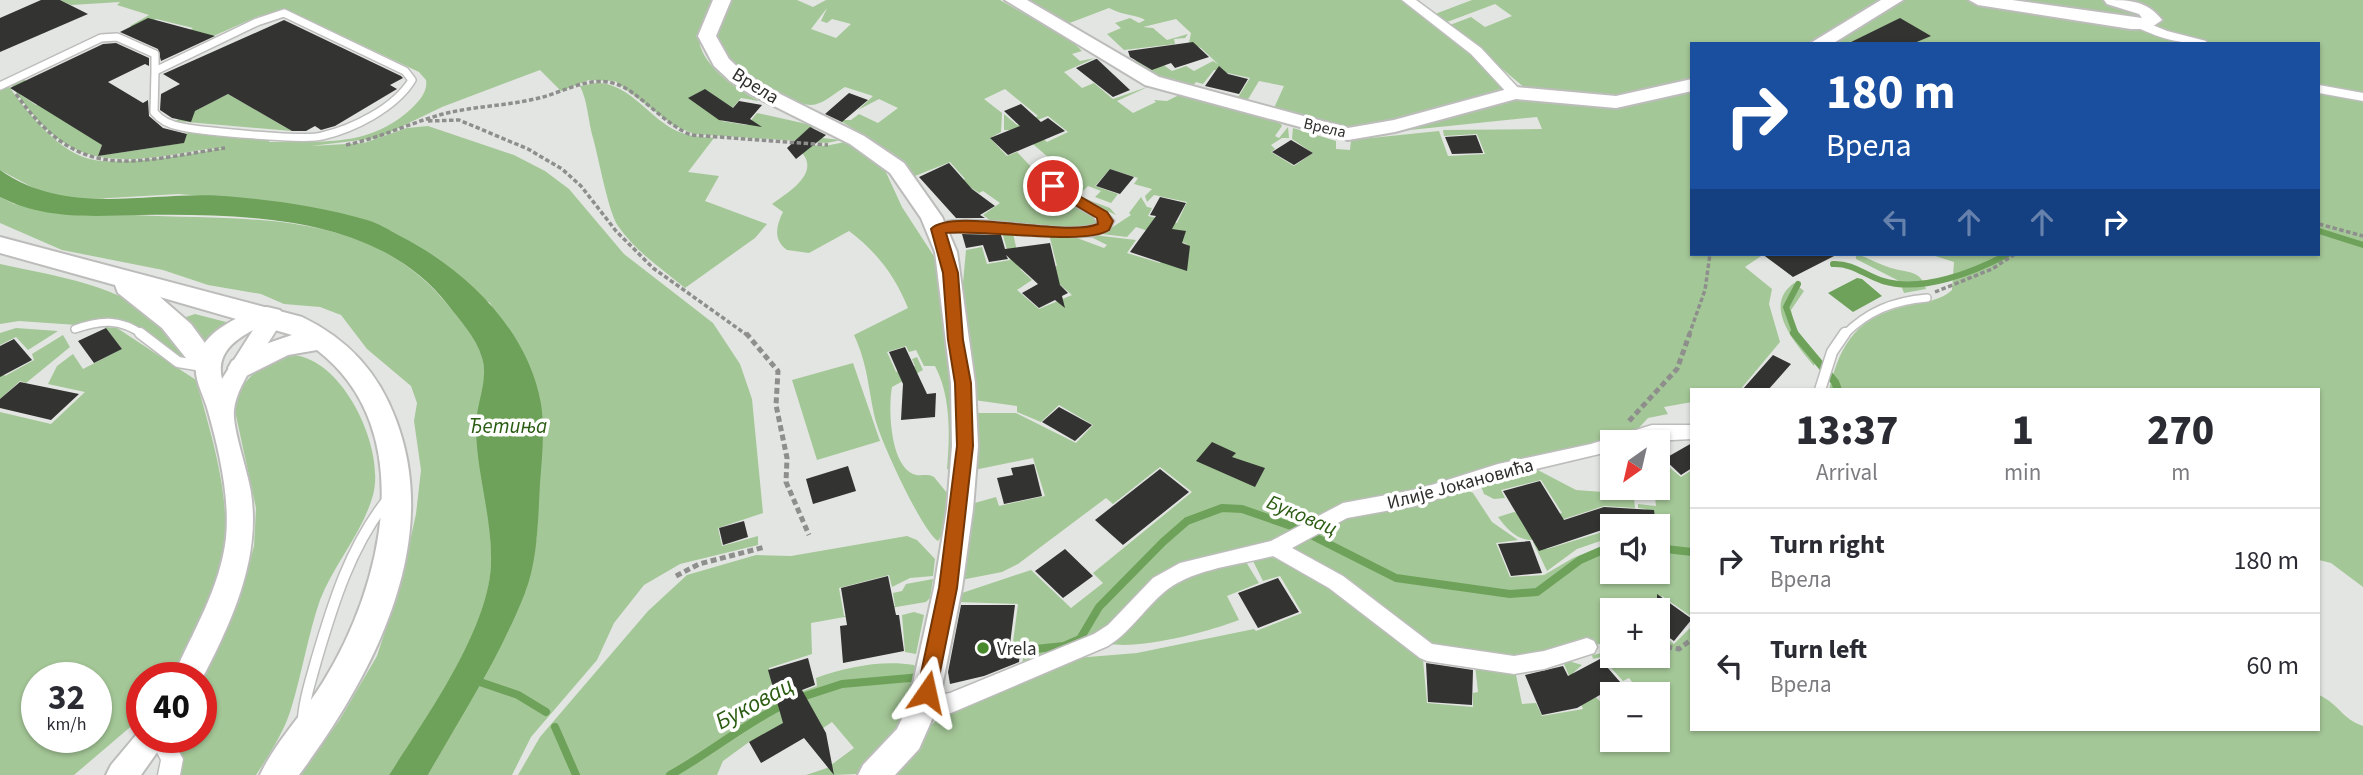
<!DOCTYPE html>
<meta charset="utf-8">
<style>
body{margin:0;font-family:"Source Sans 3",sans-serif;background:#f2f2f3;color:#2b2b33;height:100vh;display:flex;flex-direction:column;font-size:26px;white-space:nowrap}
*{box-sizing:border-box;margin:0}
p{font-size:23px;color:#7c7c81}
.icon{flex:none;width:38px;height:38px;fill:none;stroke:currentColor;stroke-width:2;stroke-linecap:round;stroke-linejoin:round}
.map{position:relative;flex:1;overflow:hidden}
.side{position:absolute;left:1690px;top:388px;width:630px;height:343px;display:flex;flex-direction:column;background:#fff;border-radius:0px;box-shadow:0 2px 5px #0004}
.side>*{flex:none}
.hud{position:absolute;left:1690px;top:42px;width:630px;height:214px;border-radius:0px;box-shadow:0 2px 5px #0004;background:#1a4fa0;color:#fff;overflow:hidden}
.needle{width:46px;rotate:214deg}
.controls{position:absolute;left:1600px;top:430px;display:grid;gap:14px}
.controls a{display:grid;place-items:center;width:70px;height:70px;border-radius:0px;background:#fff;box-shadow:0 2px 5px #0004;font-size:35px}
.speed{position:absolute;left:21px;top:662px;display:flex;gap:14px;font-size:35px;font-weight:700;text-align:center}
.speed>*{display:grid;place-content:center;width:91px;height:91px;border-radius:50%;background:#fff;box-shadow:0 2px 5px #0004;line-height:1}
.speed small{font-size:18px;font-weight:400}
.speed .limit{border:10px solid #d22;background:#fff;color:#111}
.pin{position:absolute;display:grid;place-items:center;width:60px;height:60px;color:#fff;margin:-30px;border:4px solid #fff;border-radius:50%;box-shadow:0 2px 7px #0007}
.me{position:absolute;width:77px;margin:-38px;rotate:11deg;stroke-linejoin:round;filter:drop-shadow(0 0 5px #0008)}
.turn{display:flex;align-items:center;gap:24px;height:147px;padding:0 21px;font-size:32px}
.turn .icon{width:91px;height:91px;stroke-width:2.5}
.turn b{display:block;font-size:49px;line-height:60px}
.lanes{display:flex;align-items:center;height:66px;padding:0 21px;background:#0003;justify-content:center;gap:35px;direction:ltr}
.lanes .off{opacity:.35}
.eta{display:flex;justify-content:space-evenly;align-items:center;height:119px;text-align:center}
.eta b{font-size:42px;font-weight:800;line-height:49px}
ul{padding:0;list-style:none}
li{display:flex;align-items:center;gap:21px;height:105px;padding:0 21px;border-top:2px solid #e1e1e2}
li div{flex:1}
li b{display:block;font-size:26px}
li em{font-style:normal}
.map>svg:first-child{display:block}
.green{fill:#a4c797;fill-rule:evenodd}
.water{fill:#6ea25a}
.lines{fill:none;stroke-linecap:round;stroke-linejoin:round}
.stream-far1{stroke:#6ea25a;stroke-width:6}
.stream{stroke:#6ea25a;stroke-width:8}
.building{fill:#333432}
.lane-far1-casing{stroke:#bcbdbb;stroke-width:10}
.lane-casing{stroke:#bcbdbb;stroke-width:13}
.street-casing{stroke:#bcbdbb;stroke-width:3}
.secondary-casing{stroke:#bcbdbb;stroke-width:4}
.primary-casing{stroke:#bcbdbb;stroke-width:4}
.path-far1{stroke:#8e8f8d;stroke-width:3.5;stroke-dasharray:4.5 2.5;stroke-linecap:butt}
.path{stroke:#8e8f8d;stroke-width:5;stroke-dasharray:6 3.5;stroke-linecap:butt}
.lane-far1{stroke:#fff;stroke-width:7}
.lane{stroke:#fff;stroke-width:10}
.street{fill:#fff;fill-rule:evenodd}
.secondary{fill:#fff;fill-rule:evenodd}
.primary{fill:#fff;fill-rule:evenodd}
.route{fill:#b45309;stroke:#753606;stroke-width:2}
.poi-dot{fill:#48892b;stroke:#fff;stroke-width:2.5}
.labels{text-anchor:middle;stroke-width:7;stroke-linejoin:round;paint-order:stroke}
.far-street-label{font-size:16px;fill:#2f2f2e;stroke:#fff}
.street-label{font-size:19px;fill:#2f2f2e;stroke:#fff}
.poi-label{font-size:19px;fill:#2f2f2e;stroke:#fff;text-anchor:start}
.water-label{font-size:21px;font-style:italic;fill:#2a5c11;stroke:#fff}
.near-water-label{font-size:24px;font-style:italic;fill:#2a5c11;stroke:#fff}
</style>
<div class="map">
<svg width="2363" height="775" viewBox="0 0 2363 775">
<rect width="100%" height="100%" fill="#e3e5e2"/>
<!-- green -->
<path class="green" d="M60,0H714C709,11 699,24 699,36C698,64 737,90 759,101L741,98L721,121L747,125L757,113L816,126L805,136L841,140L827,143L694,134L673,125L615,81L589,80L561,91L540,70L442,107L378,138L311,146L364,143L407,128L428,126L514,155L545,171L569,189L624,254L713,323L740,364L752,399L763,513L718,528L722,546L758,536V545L680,564L644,585L614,623L597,660L531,737L512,775H428L507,634L526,590L537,536L541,406L490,303L335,213L302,206L179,194L74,200L43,193L0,170V88L8,85C26,111 55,148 86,158C117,168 191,154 224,148C205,148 185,153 165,156C87,167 55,150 11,85L24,79L30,87L21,95L36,105L56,96L102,145L98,156L183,143L188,130L271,134L269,142C324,141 369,148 412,108C420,100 428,91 426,80L419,72L292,12L259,16L193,45L178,39L193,28L156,19L138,29L130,26L149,15L117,5L120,2L71,5Z
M730,0H797L813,7L826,0H1000L1072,41L1082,51L1072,54L1080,61L1095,58L1064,72L1082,88L1094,83L1113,99L1150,86L1117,101L1133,113L1156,102L1154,100L1167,101L1179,95L1278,120L1282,126L1275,136L1279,138L1288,127L1289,138H1282L1271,145L1275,149L1271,152L1294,166L1313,153L1292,139L1293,128L1336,141V149L1350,150L1351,140L1439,131L1448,156L1485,154L1477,134L1444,136L1443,130L1542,129L1537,117L1400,131L1525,88L1450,25L1471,17L1485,27L1512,16L1495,4L1447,22L1435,14L1472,0H2363V587L2331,563L2319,560V390H1829C1841,341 1858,316 1911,305C1926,301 1940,301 1952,290L1954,262L1929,254H2319V44H1692V254H1764L1745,267L1772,289L1769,304L1780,342L1740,390H1692V402L1664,407L1668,414L1648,418L1636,431L1594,447L1415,494L1286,539L1185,565L1099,635L1022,666L1024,651H1016L1017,642H1013L1018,604L957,602L959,594L1031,570L1071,608L1103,583L1093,573L1192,492L1160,467L1113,504L1106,498L1018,564L1002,572L961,580L971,504L996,497L999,506L1045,496L1033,458L974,470L975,413H1016L1076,443L1093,425L1059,405L1041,422L1017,412V406L974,400L962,294L966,250L982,247L987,264L1010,260L1002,232L1013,233L1021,270L1032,280L1017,290L1039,309L1072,295L1042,269L1057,266L1049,234L1069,235L1104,248L1107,245L1085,234L1136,240L1127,253L1160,263L1170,250L1181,253L1187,244L1136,227L1127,237L1102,234L1131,215L1129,213L1141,197L1147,207L1152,208L1148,216L1177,223L1187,202L1154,195L1147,202L1145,196L1152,189L1134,184L1138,178L1110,169L1095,186L1118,194L1111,203L1095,197L1101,191L1088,186L1078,196L1110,208L1116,215L1069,193L1037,165L1049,158L1026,138L1027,125L1047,142L1068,132L1048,116L1011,130H1004V114L1017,125L1038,116L1005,89L984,99L1002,113L1001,132L990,138L1007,156L1017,152L1038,174L1102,222L1091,229L995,224L983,215L1000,203L983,191L979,193L961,181L965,179L950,162L915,176L894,154L839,120H851L859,114L878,123L898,108L879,99L858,110L873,96L845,87C835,93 822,105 811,105C789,105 742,76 729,60C723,53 720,43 715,35ZM827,8L821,21L827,23L832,19L851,24L836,38L811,29Z
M1025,0H1402L1470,50L1504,88L1393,121L1346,128L1274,108L1284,86L1259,81L1247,101L1237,99L1250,78L1214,70L1203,84L1196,82L1191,88L1158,78L1128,61L1155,59L1172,71L1186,66L1194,71L1213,61L1218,64L1201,48L1189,43L1191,33L1176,19L1143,27L1153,28L1167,40L1188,34L1185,38L1174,39L1175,44L1124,50L1107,34L1121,28L1115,23L1130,18L1139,23L1145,20C1135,14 1124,16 1109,8L1067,24Z
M596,83C626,82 646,113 671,128C685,136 698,137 714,138L688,172L719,176L705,201L767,224L755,238L685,288C662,269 635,251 618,226C608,211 599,159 593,138C588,121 588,102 580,86Z
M228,94L292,131L175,121Z
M845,142L884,168L902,207L939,264L954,393L952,471L947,469C950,435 951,396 935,366H924L916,350L909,352L906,346L887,352L896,372L915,366L912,359L917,357L923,370L892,387C888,408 890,464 913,474C920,477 927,473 934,477L947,493L944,532L938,541C923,533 879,438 875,418C868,388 868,365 854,335L908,308C895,276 877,252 849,231L809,253L787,250C773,240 776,226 783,212L772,204C784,195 814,178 806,159C804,154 799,150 796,144L825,146Z
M0,197L14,204C54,208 95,213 135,215C250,221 372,207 451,309C463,324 477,340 482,358C490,383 474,411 477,437C483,478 492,521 491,563C490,630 425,719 389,775H298L339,721L377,656L401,582L416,514L421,470L414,421L417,403L411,386L367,349L341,315L320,307L284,304L261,294L208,285L163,270L62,250L0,223Z
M1856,254C1869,258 1882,266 1895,269C1910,273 1921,271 1926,289L1904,293L1902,288L1905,284L1856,259Z
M0,264C55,276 124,285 166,327C176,336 184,350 192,361L183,359L120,319L107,318L77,325L19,321L0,324Z
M1794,283L1804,291L1791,310L1794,326L1816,355L1814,366C1795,343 1762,306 1794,283Z
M195,314L230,323L209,349L183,318Z
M105,327L117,328L196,380C210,430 233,502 223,553C215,598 195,638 173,677H142V717L74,775H0V412L51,424L85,392L48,384L57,366L73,354L83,369L122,349ZM37,677H96V737H37Z
M16,328L58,331L28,350L16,337L0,345V333Z
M63,335L70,347L26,383L20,381L0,399V370L5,376L34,360L32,354Z
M288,355C341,353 386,448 373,495C363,532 334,564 320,600C308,635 302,673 291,709C284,732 269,755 256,775H176L181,759L177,737H201V681L239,602L254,546L256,508L235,411C238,379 260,366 288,355Z
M853,363L880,441L817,460L792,380Z
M1532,467L1576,490L1603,492L1633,488L1635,508L1604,506L1533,529L1539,539C1521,544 1508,531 1498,517L1514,512L1520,514L1525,523L1562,513L1541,480L1501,490L1505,498L1494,499L1484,494L1480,484Z
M1669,467L1681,477L1692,470V617L1662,596L1648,611H1612V642L1515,658L1436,650L1287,551L1336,518L1465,489L1473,493L1492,522L1518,540L1496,543L1510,577L1544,575L1573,558L1612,542V572H1657V542L1665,545L1657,541V527H1650L1646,509L1638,508V504L1656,506L1654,488H1657V474Z
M1612,529V537L1577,549L1547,571L1533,542L1540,540L1547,549Z
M907,536L917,540L935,559L933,576L910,578L892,587L889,575L839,588L844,616L861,614L811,623L812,654L769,668L772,684L770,686L775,701L817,686L816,678C847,667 881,660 914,665L917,668C910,704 894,759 856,774C843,775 820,775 806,775L827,768L854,748L832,722L813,735L749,742L723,761L717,775H518L540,737L648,611L687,575L756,555L791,556Z
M1265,557C1313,560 1384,629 1423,659L1427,703L1473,707V693L1478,692L1475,665L1515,670L1522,704L1536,703L1542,716L1583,709L1562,659L1582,665L1573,673L1612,714V740H1657V695H1642L1629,678L1623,681L1601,657L1593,659L1592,655L1612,651V656H1657V631L1674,644L1692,626V730H2319V695C2339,704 2342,719 2363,726V775H893L925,730L949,710L1076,658L1137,653L1254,629L1256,631L1302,613L1280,576L1263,581L1252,559Z
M1246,562L1259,583L1227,596L1239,620C1208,632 1142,649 1110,644L1156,593L1193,573Z
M933,579L930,598L926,602L872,611L895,606L893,593L902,591L906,584Z
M914,612L924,615L916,654L905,652L902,615Z"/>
<!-- water -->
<path class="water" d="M0,170C71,220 156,188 236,197C280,201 325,208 367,220C378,223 389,230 400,236C465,269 528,329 541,404C545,429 542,458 540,483C538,519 538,559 525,593C500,657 461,716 428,775H389C424,720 490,629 491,562C492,516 476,471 476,426C476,404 489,380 482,358C476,337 460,321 448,305C378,214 244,214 140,215C90,216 46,220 0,197Z
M1857,278L1862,279L1882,296L1853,312L1828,293Z"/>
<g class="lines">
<!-- stream-far1 -->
<path class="stream-far1" d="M2319,231L2363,245
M1833,264C1853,263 1866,276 1883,281C1922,293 1974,272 2008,254
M1796,335L1786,307L1798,284"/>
<!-- stream -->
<path class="stream" d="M1794,333L1835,382L1838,390
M1657,548L1692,552
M1016,651L1064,646L1080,639L1099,607L1163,542L1187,521L1222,508L1242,509L1297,528L1396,578L1510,594L1537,592L1580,560L1612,546
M474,680L518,695L546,712
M796,699L842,684L921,677
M555,727L576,775
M670,775C710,753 744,724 785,704"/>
</g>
<!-- building -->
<path class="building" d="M41,0H60L88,14L0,52V18Z
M148,18L215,36L161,61L158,49L120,32Z
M1900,18L1931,36L1912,44H1847Z
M284,20L401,76L403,78L390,85L397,89L335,126L321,130L315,126L306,131H292L228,94L195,111L191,122L172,118L160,110L161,94L180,84L163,74Z
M1193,42L1209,57L1175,68L1171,63L1152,70L1130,57L1128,51Z
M116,43L149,58V66L145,64L108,82L143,103L148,100L149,116L163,128L187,134L184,143L98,156L102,145L10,88L103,44Z
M1096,59H1097L1130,90L1113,97L1076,68Z
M1219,66L1228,74L1248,79L1239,94L1205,86Z
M705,89L733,108L739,101L762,105L750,119L762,127L719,120L688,98Z
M849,93L868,100L842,122L825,114Z
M1021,104L1041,122L1048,118L1065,131L1008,155L990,138L1020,126L1004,111Z
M810,127L826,135L796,159L787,148Z
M1476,135L1483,153L1452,154L1445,137Z
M1291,140L1313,153L1294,165L1272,152Z
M949,163L972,189L995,206L980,215L985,218H956L919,177Z
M1110,169L1134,177L1120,194L1096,186Z
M1160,197L1186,203L1172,229L1186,231L1182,243L1190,246L1187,271L1130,252L1156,216L1150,215Z
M962,234L1001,235L1005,249L1050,243L1060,285L1068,293L1062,296L1065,308L1055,300L1039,308L1022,293L1038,284L1006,255L1008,259L989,262L983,245L966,248Z
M1762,254H1838L1793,277Z
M106,328L122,349L94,363L78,341Z
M14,339L32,360L0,377V346Z
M905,347L927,394L936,393L935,417L901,420L903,384L889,352Z
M1773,355L1791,364L1768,390H1742Z
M20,382L79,394L51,420L0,408V399Z
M1059,407L1092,425L1075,441L1042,422Z
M1212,442L1236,453L1232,457L1265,468L1255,487L1196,461Z
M1692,443V468L1681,475L1664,459Z
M1034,464L1042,496L1004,504L997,478L1013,475L1011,468Z
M848,466L856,491L813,504L806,479Z
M1160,469L1189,492L1123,545L1095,520Z
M1540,481L1564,520L1604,507L1654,510L1656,527L1617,525L1539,551L1503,491Z
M744,521L748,537L723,545L719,528Z
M1530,541L1542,573L1511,576L1498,544Z
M1065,549L1093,576L1063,598L1035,571Z
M888,576L896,615H899L904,651L843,663L840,626L847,625L841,588Z
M1278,578L1299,612L1258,628L1238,593Z
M1657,594L1692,619L1674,641L1657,629Z
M961,605H1015L1010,644H1014L1013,653H1020L1019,662L984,676L950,684L948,672Z
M808,658L815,685L802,690L826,733L834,775L804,738L761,763L749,742L783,723L768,670Z
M1600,659L1621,683L1577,708L1542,715L1525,675L1563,666L1568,676Z
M1426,663L1473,670L1472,705L1428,702Z"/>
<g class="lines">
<!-- lane-far1 casing -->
<g class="lane-far1-casing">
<path id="lane-far1" d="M284,13L405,71L412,80C395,108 353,129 322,136C304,141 203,131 182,127C170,125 161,121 154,112L155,71L257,22Z
M0,86L101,38L117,37L155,54V71
M75,329C100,320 120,318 143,335
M1844,335C1868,311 1893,301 1927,298"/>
</g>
<!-- lane casing -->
<g class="lane-casing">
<path id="lane" d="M140,333L178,362L202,366
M1820,390L1832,352L1845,333
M303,719C304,699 311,680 316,661C333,603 350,547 388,499"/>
</g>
<!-- street casing -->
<g class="street-casing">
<path id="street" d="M1402,0H1416L1481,48L1520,90V96H1510L1471,54Z
M2143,21L2167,31L2206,41L2207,44C2182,44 2162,39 2138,28V22Z
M2319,85L2363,93V101L2319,93Z
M1043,170C1053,173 1057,183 1065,189C1082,201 1101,203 1114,221L1109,230L1094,236L1077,237L966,231L938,234L930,229C951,205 1065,239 1098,223L1093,216L1055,195L1036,175Z
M1652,425H1692V439L1612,443V451L1498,478L1419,505L1347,518L1292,548L1343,576L1432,644L1514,656L1544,651L1587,638L1594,641L1597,647L1594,653L1544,669L1514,674L1427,661L1420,658L1329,588L1273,556C1239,565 1197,568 1168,589C1146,606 1132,631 1108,646L951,713L923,716L915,713L912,706L915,699L950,693L1094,634L1108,625L1153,578L1180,563L1271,541L1343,503L1419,489L1498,464L1591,444Z
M149,737H171L183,759L180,775H158L161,760Z"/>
</g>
<!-- secondary casing -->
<g class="secondary-casing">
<path id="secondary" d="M713,0H731L716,36L729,59L743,72L764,86L864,136L904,163L942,217L957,252L975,383L978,446L973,509L962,588L938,706L919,749L895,775H858L863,765L897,729L908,706L934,588L947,509L952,446L951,383L935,252L921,218L890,173L850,144L750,94L729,80L714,66L698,36Z
M1005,0H1027L1159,77L1348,128L1394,120L1515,87L1616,96L1692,79V91L1616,108L1516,99L1395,132L1348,140L1145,85Z
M1881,0H1903L1832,44H1809Z
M1969,0H2012L2142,18L2139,14L2107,4L2104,0C2128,0 2147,0 2162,20L2149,29H2131L1978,5Z
M267,307L280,310L284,316C271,344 237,380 234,410C232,429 248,471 251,493C261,560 231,623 201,681V677H173C193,631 220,589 226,538C230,497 219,450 208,411C204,396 194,380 196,365C199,332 240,315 267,307ZM253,330L222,379C216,354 233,341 253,330Z
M142,728V737H168L141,775H106L111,765Z"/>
</g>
<!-- primary casing -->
<g class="primary-casing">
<path id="primary" d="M0,237L302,317C348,339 379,373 396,420C443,544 372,677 299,775H260C275,742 304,713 323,682C382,587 421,430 317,350L288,355L242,378L232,375L228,368L232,361L251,349L292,335L160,297L191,324L221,365L217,372L207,375L197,372L162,328L118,293L115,285L0,253Z"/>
</g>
<!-- path-far1 -->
<path class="path-far1" d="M16,94C80,184 130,162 225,148
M428,121L459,120L528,149L562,169L581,186L616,231L653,268L747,335
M346,145C380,138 410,123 443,114C474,106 507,106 539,98C564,92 590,75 616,84C637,90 664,124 691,135L828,145
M2319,224L2363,236
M1935,292L1992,269L2015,254
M1689,335L1705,290L1710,254"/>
<!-- path -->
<path class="path" d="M746,333L778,371L776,405L787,458L786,482L809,535
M1629,421L1677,369L1690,333
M676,576L699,564L765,547
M1657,645L1679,649L1692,639"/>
<!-- lane-far1 -->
<use href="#lane-far1" class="lane-far1"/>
<!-- lane -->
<use href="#lane" class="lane"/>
<!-- street -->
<use href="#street" class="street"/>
<!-- secondary -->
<use href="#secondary" class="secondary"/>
<!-- primary -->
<use href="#primary" class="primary"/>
</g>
<!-- route -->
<path class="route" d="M1053,181L1107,212L1113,221L1109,230C1085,246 982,229 946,233L958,273L963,340L971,383L973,446L957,588L936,692L933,698L927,700L920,698L917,692L939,588L957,446L955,383L948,340L943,273L931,229C952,207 1065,238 1098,224L1097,218L1048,189L1046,186Z"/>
<!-- markers -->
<circle class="poi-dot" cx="983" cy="648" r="7"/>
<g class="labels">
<!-- far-street labels -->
<g class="far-street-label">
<text transform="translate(1325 127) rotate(13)" y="6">Врела</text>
</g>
<!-- street labels -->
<g class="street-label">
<text transform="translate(756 85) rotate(32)" y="7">Врела</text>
<text transform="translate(1460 483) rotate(-15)" y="7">Илије Јокановића</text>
</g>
<!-- poi labels -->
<g class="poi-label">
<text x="997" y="655">Vrela</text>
</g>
<!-- water labels -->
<g class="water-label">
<text x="508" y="433">Ђетиња</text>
<text transform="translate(1302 515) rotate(23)" y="7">Буковац</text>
</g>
<!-- near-water labels -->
<g class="near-water-label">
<text transform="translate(754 703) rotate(-28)" y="8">Буковац</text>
</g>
</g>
</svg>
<div class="controls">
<a><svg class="needle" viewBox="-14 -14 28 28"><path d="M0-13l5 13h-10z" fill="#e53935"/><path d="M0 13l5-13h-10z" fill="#7c7c81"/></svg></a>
<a><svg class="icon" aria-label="sound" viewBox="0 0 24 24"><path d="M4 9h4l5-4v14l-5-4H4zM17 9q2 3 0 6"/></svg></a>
<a>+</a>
<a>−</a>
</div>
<div class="speed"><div>32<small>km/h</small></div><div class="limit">40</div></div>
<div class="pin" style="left:1053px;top:186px;background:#d93025"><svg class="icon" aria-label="arrive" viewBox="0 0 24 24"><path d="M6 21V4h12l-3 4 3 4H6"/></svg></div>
<svg class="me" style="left:927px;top:692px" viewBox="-20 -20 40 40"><path d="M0-17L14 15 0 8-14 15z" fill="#b45309" stroke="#fff" stroke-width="4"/></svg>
<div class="hud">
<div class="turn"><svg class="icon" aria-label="right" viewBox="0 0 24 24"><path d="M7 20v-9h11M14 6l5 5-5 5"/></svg><div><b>180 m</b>Врела</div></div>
<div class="lanes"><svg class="icon off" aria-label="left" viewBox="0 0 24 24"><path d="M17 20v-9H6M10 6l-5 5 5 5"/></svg><svg class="icon off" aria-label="ahead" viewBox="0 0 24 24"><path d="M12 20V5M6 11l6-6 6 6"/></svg><svg class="icon off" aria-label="ahead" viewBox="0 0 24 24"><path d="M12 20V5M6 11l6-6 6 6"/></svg><svg class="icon" aria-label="right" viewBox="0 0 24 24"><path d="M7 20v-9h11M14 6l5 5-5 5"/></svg></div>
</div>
<section class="side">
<div class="eta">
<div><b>13:37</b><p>Arrival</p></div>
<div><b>1</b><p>min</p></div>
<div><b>270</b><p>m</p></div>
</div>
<ul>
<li><svg class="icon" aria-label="right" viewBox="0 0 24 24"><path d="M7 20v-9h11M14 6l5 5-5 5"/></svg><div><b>Turn right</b><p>Врела</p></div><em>180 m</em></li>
<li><svg class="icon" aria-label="left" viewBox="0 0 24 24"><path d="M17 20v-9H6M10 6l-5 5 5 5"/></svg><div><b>Turn left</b><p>Врела</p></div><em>60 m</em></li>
</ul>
</section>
</div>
